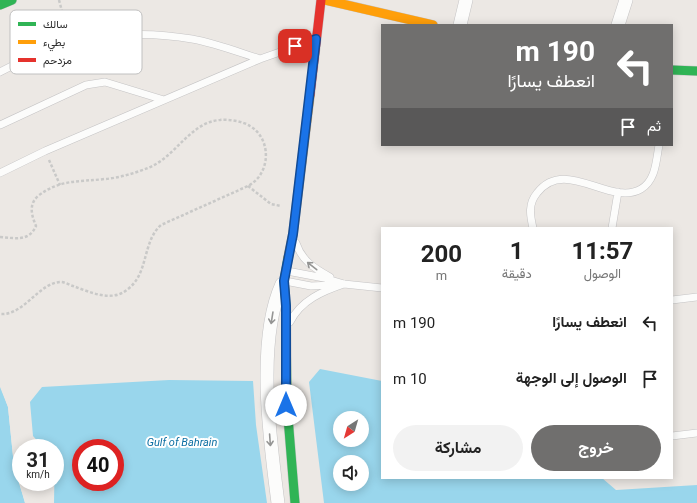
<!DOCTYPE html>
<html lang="ar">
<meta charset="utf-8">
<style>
body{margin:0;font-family:Roboto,Vazirmatn,sans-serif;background:#f2f2f2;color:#222;direction:rtl;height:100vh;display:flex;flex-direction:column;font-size:15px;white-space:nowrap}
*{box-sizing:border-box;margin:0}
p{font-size:13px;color:#767676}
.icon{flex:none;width:22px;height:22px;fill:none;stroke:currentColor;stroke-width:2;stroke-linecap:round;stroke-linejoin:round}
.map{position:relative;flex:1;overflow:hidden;direction:ltr}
.side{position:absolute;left:381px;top:227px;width:292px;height:252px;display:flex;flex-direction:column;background:#fff;border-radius:0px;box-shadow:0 2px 10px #0003;direction:rtl}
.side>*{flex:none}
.top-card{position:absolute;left:381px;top:24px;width:292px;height:122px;border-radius:0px;box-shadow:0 2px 10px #0003;direction:rtl;background:#706f6e;color:#fff;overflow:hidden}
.needle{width:26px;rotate:217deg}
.fabs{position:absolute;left:333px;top:411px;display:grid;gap:8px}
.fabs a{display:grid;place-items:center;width:36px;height:36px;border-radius:50%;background:#fff;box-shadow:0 2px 10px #0003;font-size:20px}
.speed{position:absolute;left:12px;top:439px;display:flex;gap:8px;font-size:20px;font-weight:700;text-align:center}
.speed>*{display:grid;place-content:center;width:52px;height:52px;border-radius:50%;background:#fff;box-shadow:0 2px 10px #0003;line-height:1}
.speed small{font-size:10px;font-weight:400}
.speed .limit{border:6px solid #d22;background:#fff;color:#111}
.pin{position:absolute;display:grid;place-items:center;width:34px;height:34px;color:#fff;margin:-17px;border-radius:8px;box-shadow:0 2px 6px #0006}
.me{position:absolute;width:44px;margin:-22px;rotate:0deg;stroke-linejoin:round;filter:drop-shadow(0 0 3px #0008)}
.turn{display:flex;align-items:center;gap:14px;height:84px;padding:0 12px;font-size:18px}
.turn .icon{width:52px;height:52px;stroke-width:2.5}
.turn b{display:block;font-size:28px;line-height:34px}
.then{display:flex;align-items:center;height:38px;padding:0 12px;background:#0003;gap:8px;font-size:15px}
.eta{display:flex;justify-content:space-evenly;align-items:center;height:68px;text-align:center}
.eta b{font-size:24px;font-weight:700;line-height:28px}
.action{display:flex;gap:8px;margin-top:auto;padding:8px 12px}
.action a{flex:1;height:46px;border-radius:24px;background:#706f6e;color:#fff;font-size:16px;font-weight:700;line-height:46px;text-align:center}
.action a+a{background:#f2f2f2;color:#222}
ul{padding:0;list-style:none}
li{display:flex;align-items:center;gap:12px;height:56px;padding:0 12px}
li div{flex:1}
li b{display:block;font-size:15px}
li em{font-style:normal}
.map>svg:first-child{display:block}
.water{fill:#99d6ec;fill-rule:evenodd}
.pier{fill:#ece8e4}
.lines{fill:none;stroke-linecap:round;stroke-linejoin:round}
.lane-casing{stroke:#c5c4c5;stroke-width:8}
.street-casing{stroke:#c5c4c5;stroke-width:14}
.fast-casing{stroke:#c5c4c5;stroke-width:10}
.slow-casing{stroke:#c5c4c5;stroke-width:10}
.jam-casing{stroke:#c5c4c5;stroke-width:10}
.path{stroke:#c9c9c8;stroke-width:2.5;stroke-dasharray:3 2;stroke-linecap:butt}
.lane{stroke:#fcfcfb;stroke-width:7}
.street{stroke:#fcfcfb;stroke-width:13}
.fast{stroke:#30b455;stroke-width:9}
.slow{stroke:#ff9f0a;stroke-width:9}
.jam{stroke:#e5322d;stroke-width:9}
.oneway{stroke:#959594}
.route-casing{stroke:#114b97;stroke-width:10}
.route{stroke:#1a73e8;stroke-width:7}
.labels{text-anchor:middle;stroke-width:4;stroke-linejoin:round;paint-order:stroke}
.water-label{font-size:11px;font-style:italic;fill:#0d6fa3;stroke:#fff}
.key{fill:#fff;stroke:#c0c0c0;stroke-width:1}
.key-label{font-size:11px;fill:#2e2e2e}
</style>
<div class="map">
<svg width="697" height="503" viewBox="0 0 697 503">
<rect width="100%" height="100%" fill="#ece8e4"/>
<!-- water -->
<path class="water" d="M320,369L382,381V478H602L616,490L697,485V503H324L309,382ZM340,418H362V440H340ZM340,462H362V484H340Z
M169,380L253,381L256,425L267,503H54L55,448H44L33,436L30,402L42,387ZM81,448H115V482H81Z
M0,387L8,407L14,466L25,503H0Z"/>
<!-- pier -->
<path class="pier" d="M0,385L10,406L16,466L27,503H25L24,499L14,466L8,407Z"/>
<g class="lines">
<!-- lane casing -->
<g class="lane-casing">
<path id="lane" d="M0,72C61,38 124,27 192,39C215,43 238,52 260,59
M0,125L86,85L105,82L164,100
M0,173L45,151L260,59L314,40
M533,228C530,215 528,204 537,193C565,156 610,207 641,189C656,180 656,161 659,145
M612,228L618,192
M296,243C302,261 314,268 330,277
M287,271L324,278L344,284L382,288
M285,281L311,286L332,285
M672,300L697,297
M290,322C301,300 323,291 344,284
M672,436L697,433"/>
</g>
<!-- street casing -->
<g class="street-casing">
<path id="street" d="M460,25L466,0
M618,25L626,0
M278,503C270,441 256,341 282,284"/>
</g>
<!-- fast casing -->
<g class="fast-casing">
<path id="fast" d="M0,5L12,0
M672,70L697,71
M288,258L284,281L286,306L287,405L295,503"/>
</g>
<!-- slow casing -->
<g class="slow-casing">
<path id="slow" d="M325,0L433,25
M288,258L293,234L310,95"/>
</g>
<!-- jam casing -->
<g class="jam-casing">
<path id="jam" d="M310,95L321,0"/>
</g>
<!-- path -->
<path class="path" d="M59,0L68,34
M49,160L60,185
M248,186L271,204L281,206
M0,237C15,238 29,242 36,226C32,216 28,205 38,196C60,179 79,182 105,179C119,178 135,173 148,168C176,157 190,122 220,120C229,119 242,121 250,126C272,139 271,174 248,186L161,225C142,242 149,273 128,289C112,303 90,292 73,286C69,285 65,282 61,282C39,282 24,316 0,314"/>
<!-- lane -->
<use href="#lane" class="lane"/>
<!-- street -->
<use href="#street" class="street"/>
<!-- fast -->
<use href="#fast" class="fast"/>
<!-- slow -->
<use href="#slow" class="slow"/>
<!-- jam -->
<use href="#jam" class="jam"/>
</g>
<!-- one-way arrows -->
<defs><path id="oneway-shaft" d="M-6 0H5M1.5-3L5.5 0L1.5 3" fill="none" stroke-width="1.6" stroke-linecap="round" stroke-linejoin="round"/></defs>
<g class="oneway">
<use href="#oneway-shaft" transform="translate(312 266) rotate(-142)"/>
<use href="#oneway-shaft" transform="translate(272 318) rotate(99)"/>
<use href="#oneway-shaft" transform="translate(270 440) rotate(86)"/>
</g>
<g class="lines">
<!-- route casing -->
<g class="route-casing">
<path id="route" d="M286,405V306L284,281L293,234L316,39L295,46"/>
</g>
<!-- route -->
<use href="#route" class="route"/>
</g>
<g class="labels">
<!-- water labels -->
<g class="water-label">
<text x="182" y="446">Gulf of Bahrain</text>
</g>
</g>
<!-- legend -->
<rect x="10" y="10" width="132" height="64" rx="6" class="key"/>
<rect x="18" y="22" width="18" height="4" fill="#30b455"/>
<rect x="18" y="40" width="18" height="4" fill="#ff9f0a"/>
<rect x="18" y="58" width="18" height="4" fill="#e5322d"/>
<g class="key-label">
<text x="43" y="28">سالك</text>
<text x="43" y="46">بطيء</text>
<text x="43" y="64">مزدحم</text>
</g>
</svg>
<div class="fabs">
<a><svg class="needle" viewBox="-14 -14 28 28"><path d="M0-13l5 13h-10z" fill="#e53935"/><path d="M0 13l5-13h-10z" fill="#767676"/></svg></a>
<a><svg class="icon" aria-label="sound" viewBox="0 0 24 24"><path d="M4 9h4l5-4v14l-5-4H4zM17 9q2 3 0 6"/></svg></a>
</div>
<div class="speed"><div>31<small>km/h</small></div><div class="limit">40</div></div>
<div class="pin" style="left:295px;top:46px;background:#d93025"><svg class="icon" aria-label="arrive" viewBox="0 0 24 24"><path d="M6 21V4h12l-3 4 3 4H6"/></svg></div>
<svg class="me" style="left:286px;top:405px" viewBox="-20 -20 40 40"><circle r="19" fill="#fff"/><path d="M0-13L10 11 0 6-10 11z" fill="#1a73e8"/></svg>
<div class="top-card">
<div class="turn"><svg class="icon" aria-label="left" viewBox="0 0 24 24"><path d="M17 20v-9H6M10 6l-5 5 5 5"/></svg><div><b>190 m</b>انعطف يسارًا</div></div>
<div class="then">ثم<svg class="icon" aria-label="arrive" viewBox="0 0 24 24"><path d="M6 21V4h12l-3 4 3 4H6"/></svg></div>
</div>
<section class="side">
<div class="eta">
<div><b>11:57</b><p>الوصول</p></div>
<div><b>1</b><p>دقيقة</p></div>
<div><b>200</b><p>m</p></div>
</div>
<ul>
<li><svg class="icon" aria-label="left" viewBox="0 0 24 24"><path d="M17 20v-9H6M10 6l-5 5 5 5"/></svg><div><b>انعطف يسارًا</b></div><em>190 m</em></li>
<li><svg class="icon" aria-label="arrive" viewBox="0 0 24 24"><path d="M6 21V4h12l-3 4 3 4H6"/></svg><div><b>الوصول إلى الوجهة</b></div><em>10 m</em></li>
</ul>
<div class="action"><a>خروج</a><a>مشاركة</a></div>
</section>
</div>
